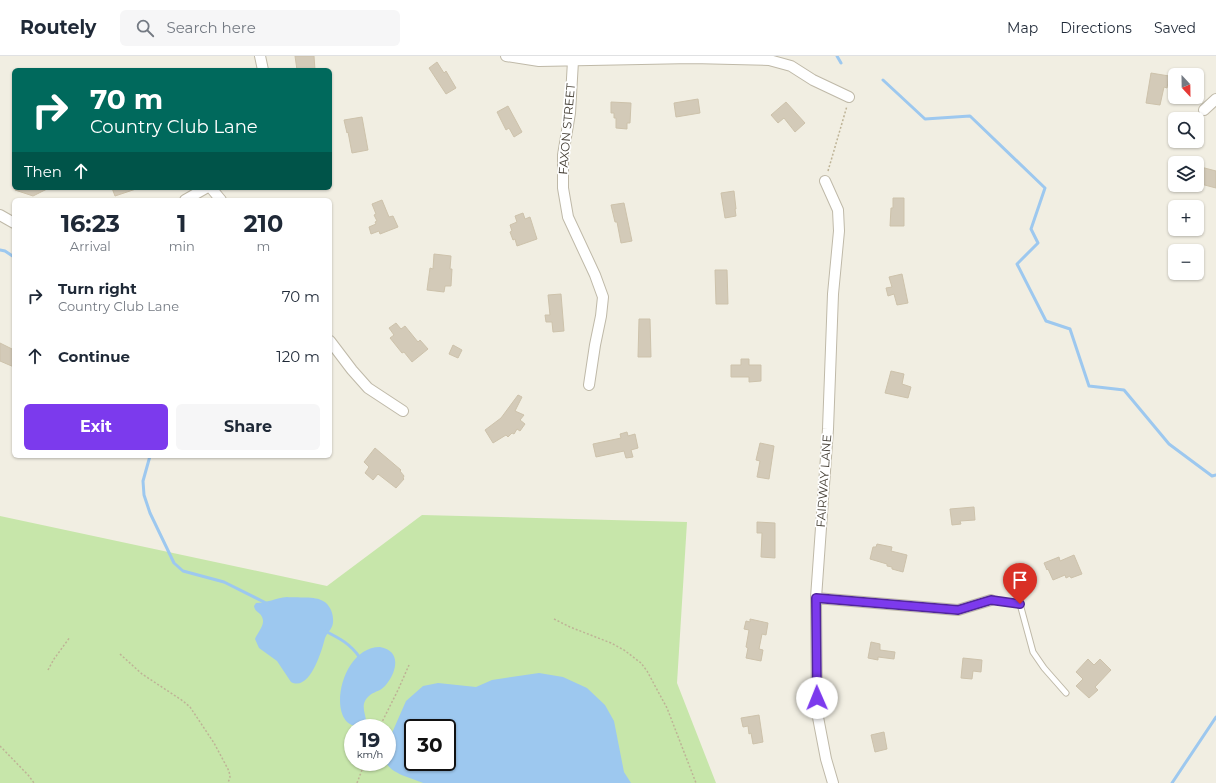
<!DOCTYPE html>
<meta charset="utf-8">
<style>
body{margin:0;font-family:Montserrat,sans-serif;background:#f6f6f7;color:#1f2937;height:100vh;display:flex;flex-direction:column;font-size:15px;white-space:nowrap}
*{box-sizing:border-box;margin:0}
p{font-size:13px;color:#747a83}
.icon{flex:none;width:22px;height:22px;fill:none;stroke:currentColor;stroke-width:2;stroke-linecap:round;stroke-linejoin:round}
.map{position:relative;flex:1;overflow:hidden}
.drawer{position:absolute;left:12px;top:142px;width:320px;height:260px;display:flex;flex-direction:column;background:#fff;border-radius:6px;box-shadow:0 1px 3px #0004}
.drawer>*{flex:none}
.guide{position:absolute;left:12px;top:12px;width:320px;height:122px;border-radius:6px;box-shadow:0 1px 3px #0004;background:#00695c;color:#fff;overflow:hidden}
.needle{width:26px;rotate:158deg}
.fabs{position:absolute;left:1168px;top:12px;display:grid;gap:8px}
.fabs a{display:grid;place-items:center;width:36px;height:36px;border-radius:6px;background:#fff;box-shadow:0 1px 3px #0004;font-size:20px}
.speed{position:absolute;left:344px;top:663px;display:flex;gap:8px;font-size:20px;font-weight:700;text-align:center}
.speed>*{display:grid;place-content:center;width:52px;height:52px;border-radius:50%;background:#fff;box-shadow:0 1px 3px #0004;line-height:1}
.speed small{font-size:10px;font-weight:400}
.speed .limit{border:2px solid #111;border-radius:6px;background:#fff;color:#111}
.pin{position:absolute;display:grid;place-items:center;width:34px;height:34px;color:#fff;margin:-41px -17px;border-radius:50% 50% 50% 0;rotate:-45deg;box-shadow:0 0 4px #0007}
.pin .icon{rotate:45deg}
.me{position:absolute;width:44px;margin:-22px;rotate:359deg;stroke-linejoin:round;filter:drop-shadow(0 0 3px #0008)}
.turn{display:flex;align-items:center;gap:14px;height:84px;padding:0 12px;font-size:18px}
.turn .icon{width:52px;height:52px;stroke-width:2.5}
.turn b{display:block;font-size:28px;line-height:34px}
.then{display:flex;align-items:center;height:38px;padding:0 12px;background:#0003;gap:8px;font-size:15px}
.eta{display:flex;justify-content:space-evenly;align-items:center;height:68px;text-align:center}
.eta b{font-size:24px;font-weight:700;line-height:28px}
.cta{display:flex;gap:8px;margin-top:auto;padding:8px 12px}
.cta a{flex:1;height:46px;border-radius:6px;background:#7c3aed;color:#fff;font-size:16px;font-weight:700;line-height:46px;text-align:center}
.cta a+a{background:#f6f6f7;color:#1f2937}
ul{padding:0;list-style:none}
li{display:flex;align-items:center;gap:12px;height:60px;padding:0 12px}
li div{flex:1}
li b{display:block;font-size:15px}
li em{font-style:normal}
header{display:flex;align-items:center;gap:24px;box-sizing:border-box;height:56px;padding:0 20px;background:#fff;border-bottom:1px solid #e0e1e3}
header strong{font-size:19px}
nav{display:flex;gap:22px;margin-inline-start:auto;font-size:14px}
.search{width:280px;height:36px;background:#f6f6f7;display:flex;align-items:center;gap:10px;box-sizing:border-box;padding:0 14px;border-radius:6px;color:#747a83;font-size:15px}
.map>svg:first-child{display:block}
.green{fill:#c7e6aa;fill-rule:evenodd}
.water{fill:#9dc8ef;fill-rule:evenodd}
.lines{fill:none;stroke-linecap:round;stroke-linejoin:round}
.stream{stroke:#9dc8ef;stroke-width:3}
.building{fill:#d3cab8;stroke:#cdc2ab}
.service-casing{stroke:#bfb9a8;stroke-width:7}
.minor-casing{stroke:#bfb9a8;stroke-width:12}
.path{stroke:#beb396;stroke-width:1.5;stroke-dasharray:2 2;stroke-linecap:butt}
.service{stroke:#fff;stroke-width:5}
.minor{stroke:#fff;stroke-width:10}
.route-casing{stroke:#51269a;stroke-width:10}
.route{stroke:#7c3aed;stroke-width:7}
.labels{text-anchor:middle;stroke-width:3.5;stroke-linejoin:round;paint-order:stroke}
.street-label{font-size:12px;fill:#433d33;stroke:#fff}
</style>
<header>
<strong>Routely</strong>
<div class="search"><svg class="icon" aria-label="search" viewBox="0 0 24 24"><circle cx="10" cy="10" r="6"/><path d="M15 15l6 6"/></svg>Search here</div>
<nav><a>Map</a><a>Directions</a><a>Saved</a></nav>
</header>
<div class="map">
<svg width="1216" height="727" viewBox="0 0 1216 727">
<rect width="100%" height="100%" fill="#f1eee2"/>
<!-- green -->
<path class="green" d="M422,459L687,466L677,627L716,727H0V460L327,530ZM353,672H387V706H353ZM413,672H447V706H413Z"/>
<!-- water -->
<path class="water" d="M287,541C296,542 316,540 323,545C329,548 333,556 333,563C334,572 328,575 325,582C322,594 310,636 291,626L277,605L259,592L255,583C258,575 268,567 260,558C257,555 255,555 254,550L256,547C267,547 276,542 287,541Z
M380,591C403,595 396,618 385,630C377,638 372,634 365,645C362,651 365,657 366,664L361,670C325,675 338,591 380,591Z
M539,617L563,621L587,632L605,649L614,665L624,716L631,727H423C412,722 391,718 386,706H387L388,686L406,645L423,630L438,627L476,631L492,624ZM413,672H447V706H413Z"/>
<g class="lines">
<!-- stream -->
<path class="stream" d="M837,0L841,7
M883,24L925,63L970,60L1045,132L1031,173L1038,187L1017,208L1046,265L1070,273L1089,330L1124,334L1169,388L1212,420L1216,419
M0,194L5,195L14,201
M150,400L143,425L144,439L150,457L174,507L183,515L224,526L268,548
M325,575C339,582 351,588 360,602
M1172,727L1216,661"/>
</g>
<!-- building -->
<path class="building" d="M295,0H314L315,14H297Z
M437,6L444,17L446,15L456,32L446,38L429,12Z
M1151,17L1169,20L1167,32L1164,31L1160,49L1146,47Z
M698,43L700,57L676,61L674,47Z
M611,46L631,47L630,67H627V73L616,72V62H614V57H611Z
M786,46L805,67L795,76L784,62L778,67L771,59Z
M508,50L522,76L514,81L509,72L506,74L497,56Z
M362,61L368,94L352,97L348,76L347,77L344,64Z
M1197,110L1216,115V132L1197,127Z
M15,132H49L33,140L15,134Z
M112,132H136V133L115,140Z
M734,135L736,153H735L736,160L725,162L721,137Z
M893,142H904V170H890L891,152H893Z
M382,144L389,161L393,160L398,171L380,178L379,175L371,178L369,171L376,168L375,166L377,165L374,159L376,158L372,148Z
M624,147L632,185L621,187L617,166H615L611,149Z
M523,157L525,163L530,161L537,183L517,190L515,183L513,184L510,176L512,175L510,169L517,166L515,160Z
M434,198L451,200L450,213H452L451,230H445L444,236L427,234L430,212L433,213Z
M715,214H727L728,248H716Z
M902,218L908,247L897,249L894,238L888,240L886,232L892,231L889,221Z
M561,238L564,275L553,276L552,266H546L545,259H550L548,239Z
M639,263H650L651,301H638Z
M396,267L401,273L405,270L418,286L420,284L428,293L412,306L404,296L402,297L390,282L394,279L389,272Z
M0,287L14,294V311L0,305Z
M453,289L462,294L458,302L449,298Z
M741,303H749V309H761V325L749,326V321H731V309H741Z
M891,315L904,318L902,328L911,331L908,342L885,337Z
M518,339L522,341L515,355L524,359L520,364L525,368L520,375L517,373L514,378L512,377L508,381L506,379L493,387L485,374L501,362Z
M627,376L628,380L635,378L638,392L631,394L633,401L626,402L624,395L596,401L593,388L621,382L620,378Z
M760,387L774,390L769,423L757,421L760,405L756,404Z
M375,392L401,414L400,415L404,420L403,422L404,423L396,432L378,418L373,424L365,417L369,411L364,406Z
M974,451L975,464L960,465L961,468L952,469L950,453Z
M757,466L775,467V502L761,501L762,477H757Z
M877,488L892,491L891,495L907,499L903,516L892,513V511L887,510V508L870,503L873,491H876Z
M1074,499L1082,518L1071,522L1070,520L1066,522L1065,519L1053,524L1048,513L1047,514L1044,507L1059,501L1060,505Z
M750,563L768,567L766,579L762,578L759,593L763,594L761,605L746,602L748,592L746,591L749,574L744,573L746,565L750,566Z
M871,586L880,588V594L895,596L894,603L878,601V604L868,602Z
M963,602L982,604L981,616L973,615L972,623L961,622Z
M1088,603L1094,609L1100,603L1111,614L1095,631L1098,634L1089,642L1076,630L1083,623L1076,616Z
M759,659L763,686L753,688L751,677L749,678L748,670L743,671L741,662Z
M884,676L887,693L875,696L871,679Z"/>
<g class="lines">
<!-- service casing -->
<g class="service-casing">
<path id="service" d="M991,544L1020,548L1033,596L1044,612L1066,637"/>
</g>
<!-- minor casing -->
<g class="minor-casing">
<path id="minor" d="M260,0L263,14
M506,0L539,5L692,2L769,4L791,10L813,24L849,41
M575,0L573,5L570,57L563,99V132L568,161L595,219L603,241L601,260L595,289L589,329
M1204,54L1216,43
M825,125L838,154L839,175L833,238L828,373L816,542L817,656L826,703L833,727
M211,132L221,144
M185,144L206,132
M0,159L14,167
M330,285L352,314L368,332L403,355
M816,542L958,554L991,544"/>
</g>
<!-- path -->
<path class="path" d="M828,115L847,50
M554,563L570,571L611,587L624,594L641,607L647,615L667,652L696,727
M120,598L142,618L183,645L190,651L214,687L229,715L230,721L228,727
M48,614L54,603L70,581
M379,672L398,634L409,609
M0,690L29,720L34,727
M357,727L365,706"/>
<!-- service -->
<use href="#service" class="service"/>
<!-- minor -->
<use href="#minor" class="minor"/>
</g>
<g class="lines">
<!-- route casing -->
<g class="route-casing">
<path id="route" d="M817,642L816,542L958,554L991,544L1020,548"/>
</g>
<!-- route -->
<use href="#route" class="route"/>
</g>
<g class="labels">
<!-- street labels -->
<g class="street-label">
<text transform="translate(567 73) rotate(-85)" y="4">FAXON STREET</text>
<text transform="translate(824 425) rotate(-86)" y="4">FAIRWAY LANE</text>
</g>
</g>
</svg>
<div class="fabs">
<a><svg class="needle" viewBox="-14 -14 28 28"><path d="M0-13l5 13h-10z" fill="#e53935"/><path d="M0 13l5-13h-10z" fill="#747a83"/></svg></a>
<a><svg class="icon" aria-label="search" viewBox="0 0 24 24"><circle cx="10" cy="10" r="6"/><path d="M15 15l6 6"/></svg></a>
<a><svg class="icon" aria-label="layers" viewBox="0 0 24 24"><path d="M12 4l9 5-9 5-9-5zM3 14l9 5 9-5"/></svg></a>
<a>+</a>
<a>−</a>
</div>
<div class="speed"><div>19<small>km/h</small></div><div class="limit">30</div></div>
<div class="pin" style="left:1020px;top:548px;background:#d93025"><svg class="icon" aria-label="arrive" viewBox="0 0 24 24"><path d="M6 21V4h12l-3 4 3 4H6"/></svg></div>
<svg class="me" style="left:817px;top:642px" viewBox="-20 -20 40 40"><circle r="19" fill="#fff"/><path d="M0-13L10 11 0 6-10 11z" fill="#7c3aed"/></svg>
<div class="guide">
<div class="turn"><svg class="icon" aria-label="right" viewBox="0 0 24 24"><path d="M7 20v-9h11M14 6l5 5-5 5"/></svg><div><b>70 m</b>Country Club Lane</div></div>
<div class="then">Then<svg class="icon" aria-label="ahead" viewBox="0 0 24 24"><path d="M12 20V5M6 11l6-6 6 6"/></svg></div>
</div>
<section class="drawer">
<div class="eta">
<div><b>16:23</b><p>Arrival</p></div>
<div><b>1</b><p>min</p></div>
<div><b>210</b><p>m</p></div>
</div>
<ul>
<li><svg class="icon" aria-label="right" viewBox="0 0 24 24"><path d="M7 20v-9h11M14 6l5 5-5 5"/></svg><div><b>Turn right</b><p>Country Club Lane</p></div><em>70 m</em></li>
<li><svg class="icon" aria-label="ahead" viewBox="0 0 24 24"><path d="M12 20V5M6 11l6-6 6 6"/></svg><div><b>Continue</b></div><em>120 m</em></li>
</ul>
<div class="cta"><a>Exit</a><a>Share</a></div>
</section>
</div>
